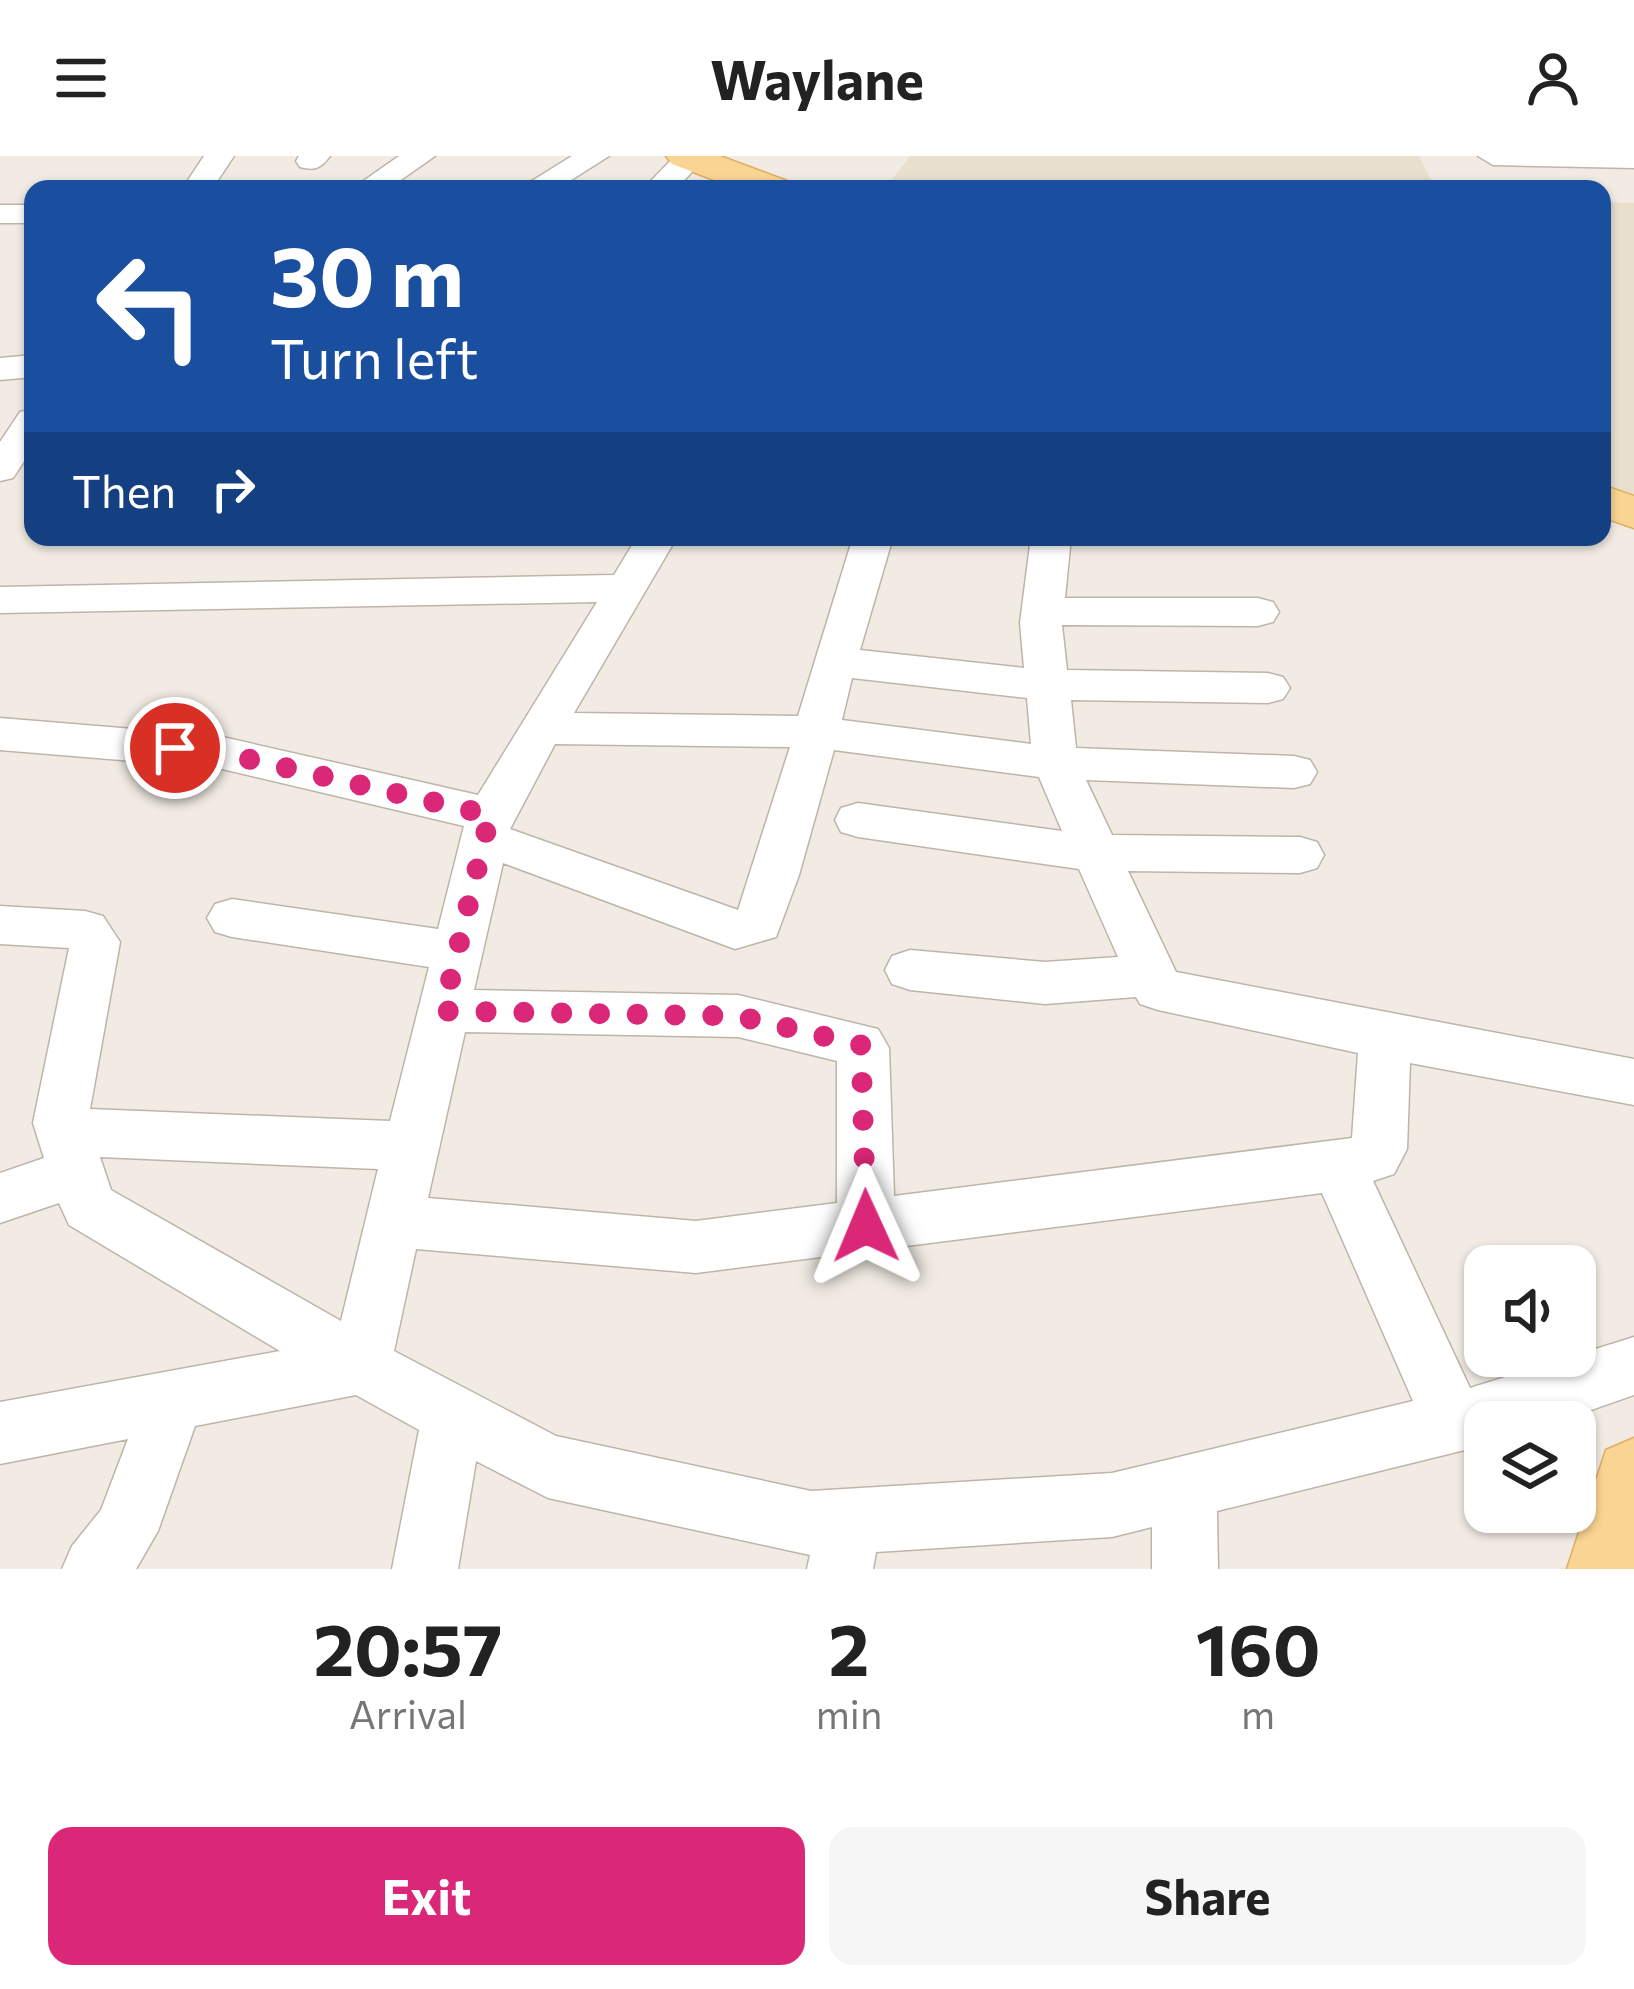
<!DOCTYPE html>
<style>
body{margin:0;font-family:Commissioner,sans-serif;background:#f6f6f6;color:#222;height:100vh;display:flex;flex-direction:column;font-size:45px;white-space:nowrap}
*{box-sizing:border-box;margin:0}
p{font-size:39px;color:#767676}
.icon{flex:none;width:66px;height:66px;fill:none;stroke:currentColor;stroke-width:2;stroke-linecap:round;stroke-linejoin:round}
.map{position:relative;height:1413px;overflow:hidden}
.sheet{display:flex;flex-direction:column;background:#fff;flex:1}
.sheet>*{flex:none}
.guide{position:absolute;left:24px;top:24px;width:1587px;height:366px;border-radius:24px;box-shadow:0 3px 9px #0004;background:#1a4fa0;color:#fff;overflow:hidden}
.buttons{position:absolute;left:1464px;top:1089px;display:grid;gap:24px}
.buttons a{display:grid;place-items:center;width:132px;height:132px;border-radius:24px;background:#fff;box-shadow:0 3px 9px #0004;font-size:60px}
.pin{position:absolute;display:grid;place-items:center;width:102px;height:102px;color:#fff;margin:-51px;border:6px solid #fff;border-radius:50%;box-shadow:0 3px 12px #0007}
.me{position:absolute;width:132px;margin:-66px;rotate:359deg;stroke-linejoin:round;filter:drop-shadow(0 0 9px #0008)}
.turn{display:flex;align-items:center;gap:42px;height:252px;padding:0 48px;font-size:54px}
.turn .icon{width:156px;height:156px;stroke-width:2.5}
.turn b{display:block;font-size:84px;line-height:102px}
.then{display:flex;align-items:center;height:114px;padding:0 48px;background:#0003;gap:24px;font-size:45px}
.eta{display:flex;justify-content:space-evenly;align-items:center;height:204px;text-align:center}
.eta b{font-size:72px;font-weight:700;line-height:84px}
.button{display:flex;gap:24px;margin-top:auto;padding:24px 48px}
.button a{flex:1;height:138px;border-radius:24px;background:#db2777;color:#fff;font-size:48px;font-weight:700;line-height:138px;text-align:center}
.button a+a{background:#f6f6f6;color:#222}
header{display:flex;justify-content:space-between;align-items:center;height:156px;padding:0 48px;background:#fff;font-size:54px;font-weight:700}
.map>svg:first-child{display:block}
.education{fill:#e9dfcd}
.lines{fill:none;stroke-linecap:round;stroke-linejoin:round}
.minor-casing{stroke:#beb5a9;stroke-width:3}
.major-casing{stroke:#deaf63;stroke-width:3}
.minor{fill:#fff;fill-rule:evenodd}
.major{fill:#fad492;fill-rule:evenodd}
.route{stroke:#db2777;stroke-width:21;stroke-dasharray:0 37.8}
</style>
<header><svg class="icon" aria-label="menu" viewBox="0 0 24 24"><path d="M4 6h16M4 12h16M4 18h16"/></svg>Waylane<svg class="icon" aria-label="person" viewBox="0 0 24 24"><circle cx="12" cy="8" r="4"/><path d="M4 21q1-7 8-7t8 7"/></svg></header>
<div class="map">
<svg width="1634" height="1413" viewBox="0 0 1634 1413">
<rect width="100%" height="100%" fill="#f1ebe3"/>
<!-- education -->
<path class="education" d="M910,0H1419L1436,33H885Z
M1602,46L1634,47V356L1602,344Z"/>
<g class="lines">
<!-- minor casing -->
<g class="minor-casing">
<path id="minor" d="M204,0H234L212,33H182Z
M299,0H330C321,12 315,15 300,11L296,5Z
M399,0H435L388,33H352Z
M572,0H609L557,33H519Z
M675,0L705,2L676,33H643Z
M1478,0H1634V12L1493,9Z
M0,49H33V67H0Z
M33,199V221L0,224V202Z
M33,253V292L13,322L0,325V286L20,256Z
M637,381H677L574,557L798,560L853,381H893L860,494L1024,512L1020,467L1031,381H1071L1065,442H1258L1273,446L1279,456L1273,466L1258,470L1062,469L1067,514L1268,517L1283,521L1290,532L1283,543L1268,547L1071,544L1076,592L1294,600L1310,604L1317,616L1310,628L1294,632L1086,624L1112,679L1300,681L1317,686L1324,699L1317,712L1300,717L1128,715L1176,816L1634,903V949L1410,907L1407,993L1394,1018L1373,1025L1470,1232L1634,1181V1239L1557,1266H1485V1289L1217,1355L1218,1413H1152V1371L1112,1381L876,1396L873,1413H807L810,1399L548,1342L476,1305L458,1413H392L419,1274L356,1239L195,1270L158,1375L136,1413H62L72,1390L101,1354L128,1283L0,1308V1246L280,1195L69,1069L59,1047L0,1067V1017L44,1002L33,967L69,792L0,788V750L85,755L103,760L120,786L90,953L390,965L429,811L232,781L215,776L207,762L215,748L232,743L438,773L464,670L218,612L0,594V562L218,580L478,639L597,446L0,457V431L614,419ZM852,522L1027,542L1031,588L842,564ZM555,588L790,591L738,754L510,673ZM834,594L1039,621L1062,675L858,647L841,652L835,664L841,676L858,681L1079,713L1118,801L1045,806L910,794L892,800L885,814L892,828L910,834L1045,848L1136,841L1140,848L1158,854L1358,897L1352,982L894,1040L889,892L878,873L738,839L474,834L503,707L735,793L776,781L799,719ZM465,876L738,881L837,905V1047L696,1065L428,1042ZM100,1001L378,1013L341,1165L111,1034ZM1322,1037L1413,1245L1112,1317L811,1335L556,1280L394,1195L416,1093L696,1117Z"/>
</g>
<!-- major casing -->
<g class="major-casing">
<path id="major" d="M666,0H720L787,25L792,33H738L672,8Z
M1602,329L1634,340V372L1602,361Z
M1634,1282V1413H1567L1606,1294Z"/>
</g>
<!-- minor -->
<use href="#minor" class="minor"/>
<!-- major -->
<use href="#major" class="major"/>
</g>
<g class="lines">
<!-- route -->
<path class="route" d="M175,592L218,596L490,659L443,855L738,860L861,889L866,1070"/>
</g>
</svg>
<div class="buttons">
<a><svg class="icon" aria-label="sound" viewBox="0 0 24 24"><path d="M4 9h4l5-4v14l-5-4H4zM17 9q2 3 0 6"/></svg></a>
<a><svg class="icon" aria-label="layers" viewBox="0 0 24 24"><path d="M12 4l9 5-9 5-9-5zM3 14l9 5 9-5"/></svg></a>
</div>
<div class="pin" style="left:175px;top:592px;background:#d93025"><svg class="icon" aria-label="arrive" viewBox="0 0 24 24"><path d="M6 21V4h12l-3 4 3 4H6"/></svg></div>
<svg class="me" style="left:866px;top:1070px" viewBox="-20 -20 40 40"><path d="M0-17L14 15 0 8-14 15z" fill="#db2777" stroke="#fff" stroke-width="4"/></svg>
<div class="guide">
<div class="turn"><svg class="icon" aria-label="left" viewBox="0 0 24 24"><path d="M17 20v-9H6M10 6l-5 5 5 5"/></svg><div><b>30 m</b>Turn left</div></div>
<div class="then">Then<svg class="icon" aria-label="right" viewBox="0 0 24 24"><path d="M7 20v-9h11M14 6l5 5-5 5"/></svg></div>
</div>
</div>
<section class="sheet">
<div class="eta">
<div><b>20:57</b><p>Arrival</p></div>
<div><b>2</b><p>min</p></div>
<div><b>160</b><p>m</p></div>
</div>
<div class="button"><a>Exit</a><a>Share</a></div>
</section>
